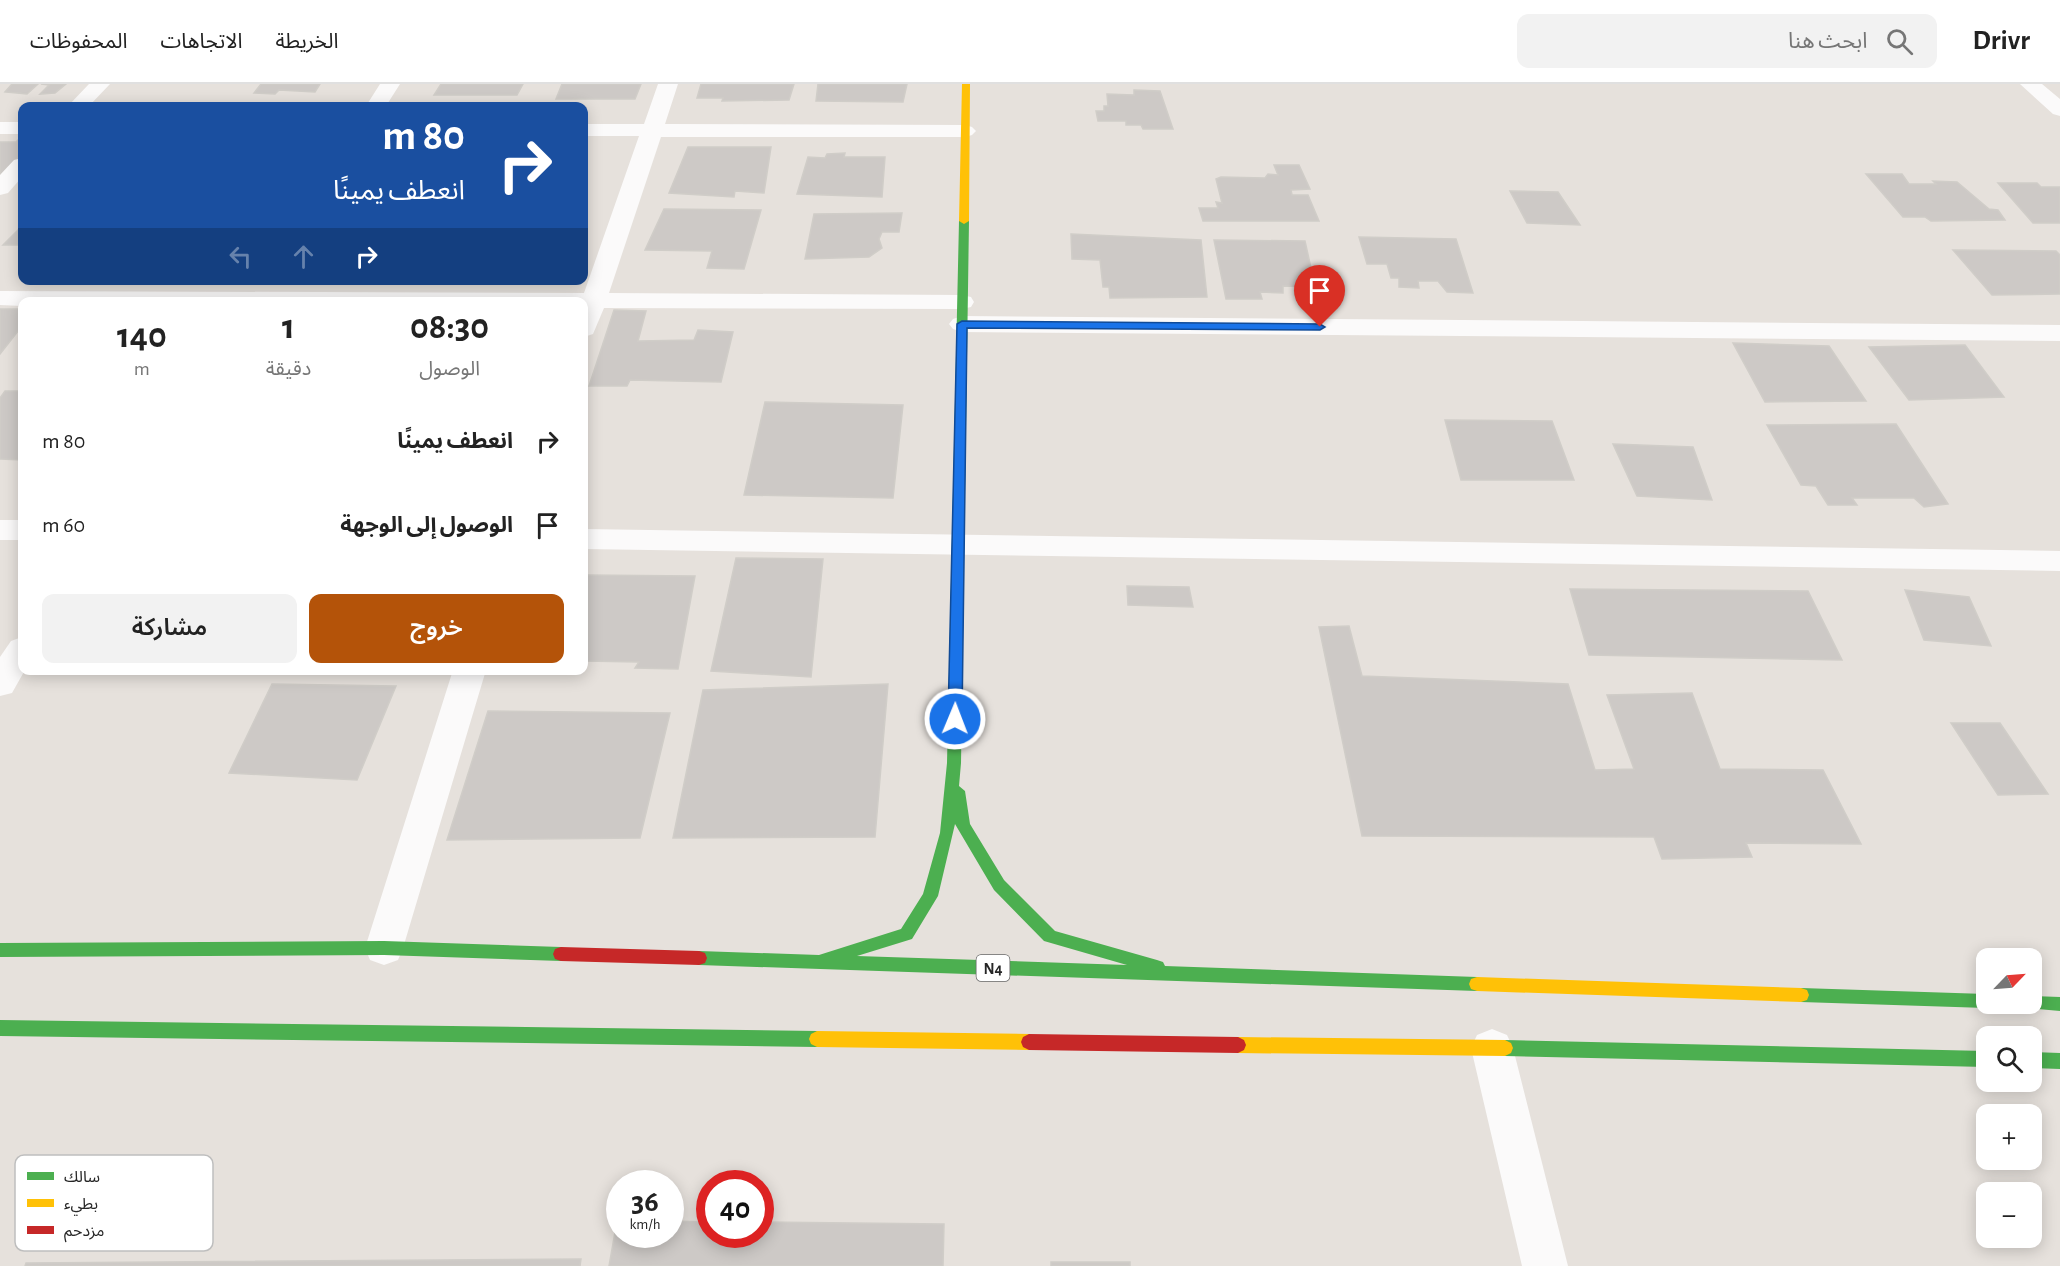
<!DOCTYPE html>
<html lang="ar">
<meta charset="utf-8">
<style>
body{margin:0;font-family:"Alegreya Sans","Noto Sans Arabic",sans-serif;background:#f2f2f2;color:#222;direction:rtl;height:100vh;display:flex;flex-direction:column;font-size:22px;white-space:nowrap}
*{box-sizing:border-box;margin:0}
p{font-size:20px;color:#767676}
.icon{flex:none;width:33px;height:33px;fill:none;stroke:currentColor;stroke-width:2;stroke-linecap:round;stroke-linejoin:round}
.map{position:relative;flex:1;overflow:hidden;direction:ltr}
.details{position:absolute;left:18px;top:213px;width:570px;height:378px;display:flex;flex-direction:column;background:#fff;border-radius:12px;box-shadow:0 3px 15px #0003;direction:rtl}
.details>*{flex:none}
.banner{position:absolute;left:18px;top:18px;width:570px;height:183px;border-radius:12px;box-shadow:0 3px 15px #0003;direction:rtl;background:#1a4fa0;color:#fff;overflow:hidden}
.needle{width:39px;rotate:65deg}
.controls{position:absolute;left:1976px;top:864px;display:grid;gap:12px}
.controls a{display:grid;place-items:center;width:66px;height:66px;border-radius:12px;background:#fff;box-shadow:0 3px 15px #0003;font-size:30px}
.speed{position:absolute;left:606px;top:1086px;display:flex;gap:12px;font-size:30px;font-weight:700;text-align:center}
.speed>*{display:grid;place-content:center;width:78px;height:78px;border-radius:50%;background:#fff;box-shadow:0 3px 15px #0003;line-height:1}
.speed small{font-size:15px;font-weight:400}
.speed .limit{border:9px solid #d22;background:#fff;color:#111}
.pin{position:absolute;display:grid;place-items:center;width:51px;height:51px;color:#fff;margin:-62px -26px;border-radius:50% 50% 50% 0;rotate:-45deg;box-shadow:0 0 6px #0007}
.pin .icon{rotate:45deg}
.me{position:absolute;width:66px;margin:-33px;rotate:1deg;stroke-linejoin:round;filter:drop-shadow(0 0 4px #0008)}
.turn{display:flex;align-items:center;gap:21px;height:126px;padding:0 24px;font-size:27px}
.turn .icon{width:78px;height:78px;stroke-width:2.5}
.turn b{display:block;font-size:42px;line-height:51px}
.lanes{display:flex;align-items:center;height:57px;padding:0 24px;background:#0003;justify-content:center;gap:30px;direction:ltr}
.lanes .off{opacity:.35}
.eta{display:flex;justify-content:space-evenly;align-items:center;height:102px;text-align:center}
.eta b{font-size:36px;font-weight:600;line-height:42px}
.action{display:flex;gap:12px;margin-top:auto;padding:12px 24px}
.action a{flex:1;height:69px;border-radius:12px;background:#b45309;color:#fff;font-size:24px;font-weight:600;line-height:69px;text-align:center}
.action a+a{background:#f2f2f2;color:#222}
ul{padding:0;list-style:none}
li{display:flex;align-items:center;gap:18px;height:84px;padding:0 24px}
li div{flex:1}
li b{display:block;font-size:22px}
li em{font-style:normal}
header{display:flex;align-items:center;gap:36px;box-sizing:border-box;height:84px;padding:0 30px;background:#fff;border-bottom:2px solid #e0e0e0}
header strong{font-size:28px}
nav{display:flex;gap:33px;margin-inline-start:auto;font-size:21px}
.search{width:420px;height:54px;background:#f2f2f2;display:flex;align-items:center;gap:15px;box-sizing:border-box;padding:0 21px;border-radius:12px;color:#767676;font-size:22px}
.map>svg:first-child{display:block}
.building{fill:#cdc9c6;stroke:#d0cdc8;stroke-width:1.5}
.lines{fill:none;stroke-linecap:round;stroke-linejoin:round}
.street{fill:#fbfafa;fill-rule:evenodd}
.fast{fill:#4caf50;fill-rule:evenodd}
.slow{fill:#ffc107;fill-rule:evenodd}
.jam{fill:#c62828;fill-rule:evenodd}
.route{fill:#1a73e8;stroke:#114b97;stroke-width:1.5}
.labels{text-anchor:middle;stroke-width:5;stroke-linejoin:round;paint-order:stroke}
.shield{fill:#fff;stroke:#686868;stroke-width:1.5}
.shield-label{font-size:16px;font-weight:bold;fill:#272727}
.key{fill:#fff;stroke:#bebebe;stroke-width:1.5}
.key-label{font-size:16px;fill:#272727}
</style>
<header>
<strong>Drivr</strong>
<div class="search"><svg class="icon" aria-label="search" viewBox="0 0 24 24"><circle cx="10" cy="10" r="6"/><path d="M15 15l6 6"/></svg>ابحث هنا</div>
<nav><a>الخريطة</a><a>الاتجاهات</a><a>المحفوظات</a></nav>
</header>
<div class="map">
<svg width="2060" height="1182" viewBox="0 0 2060 1182">
<rect width="100%" height="100%" fill="#e6e1dc"/>
<!-- building -->
<path class="building" d="M12,0H38L27,10L5,8Z
M41,0H66L55,9L40,10L49,1Z
M261,0H320L315,8L279,6L275,10L254,9Z
M441,0H523L517,11H434Z
M562,0H641L635,15H556Z
M701,0H794L789,16L722,17L723,14H697Z
M818,0H907L903,18L816,17Z
M1134,6L1160,7L1173,45H1143L1141,41H1126V37H1098L1096,27H1104V22H1108L1107,10L1134,11Z
M22,52V70L0,91V58H16Z
M688,63H771L764,109L735,107L734,113L669,109Z
M845,69L844,73H885L882,113L797,110L808,73L825,74L827,70Z
M1274,81H1299L1310,105L1291,106L1292,111H1308L1319,137H1203L1199,124H1218L1216,118L1222,119L1216,95L1221,93L1265,94L1268,90L1278,91Z
M1866,90H1902L1909,100H1936L1933,97L1957,98L1989,125L1998,126L2005,136L1931,137L1925,133H1903Z
M1998,99H2037L2041,103H2060V139H2033Z
M1510,107L1558,108L1580,141L1527,139Z
M664,125L761,126L744,185L707,184L712,167L645,166Z
M902,129L899,148H882L879,155L882,164L869,173L805,175L814,130Z
M22,142V161H3Z
M1071,150L1201,156L1207,213L1110,214L1109,203H1103L1100,176L1072,175Z
M1359,153L1456,155L1473,209L1447,208L1438,197H1418L1419,204L1399,203V194H1391L1387,180H1367Z
M1214,156L1305,157L1311,184L1307,187L1311,203L1283,202V209L1260,208L1262,215H1226Z
M1953,166L2056,167L2060,171V210L1992,211Z
M0,225H22V242L0,270Z
M614,226L646,227L638,257L694,256L698,246L733,248L721,298L630,296L627,302H589Z
M1733,259L1829,262L1866,317L1765,318Z
M1965,261L2004,313L1909,316L1869,263Z
M5,307H22V376L0,375V314Z
M765,318L903,321L893,414L744,411Z
M1445,336L1552,337L1574,396H1461Z
M1896,340L1948,420L1924,423L1914,414H1852L1857,421H1828L1816,402L1801,401L1767,341Z
M1613,360L1693,363L1712,416L1637,412Z
M736,474L823,475L811,593L711,587Z
M584,491L695,492L678,585L635,584L639,578L584,577Z
M1127,502L1189,503L1193,523L1128,521Z
M1570,505L1808,507L1842,576L1589,571Z
M1905,506L1969,513L1991,562L1924,556Z
M1349,542L1362,592L1568,600L1595,686L1634,685L1607,611L1692,609L1720,685L1823,686L1861,760L1746,759L1752,773L1662,775L1654,753L1362,752L1319,543Z
M272,600L396,602L357,696L229,689Z
M888,600L875,753L673,754L703,606Z
M488,627L670,629L640,754L447,756Z
M1951,639H2000L2048,710L1998,711Z
M617,1137H620V1150H670V1137L710,1138V1150H760V1138L944,1140L943,1182H609Z
M581,1175L580,1182H25L26,1179Z
M1051,1178H1130V1182H1051Z"/>
<g class="lines">
<!-- street -->
<path class="street" d="M89,0H110L89,22H68Z
M380,0H400L386,22H366Z
M658,0H678L665,40L965,41L972,43L976,47L972,51L965,53H661L609,209L962,211L971,213L974,218L971,223L962,225L604,224L593,250L584,253V218H22V222L0,221V207L584,209L639,52H584V40H644Z
M2020,0H2042L2060,15V32L2053,30Z
M0,38H22V50H0Z
M22,74V93L8,109L0,111V91L14,76Z
M962,232L2060,241V257L962,248L953,245L949,240L953,235Z
M0,436H22V456H0Z
M584,445L2060,467V487L584,465Z
M22,553V586H25L12,609L0,612V573L11,557Z
M453,586H486L403,864L398,876L384,881L370,876L365,864Z
M1492,945L1507,951L1513,964L1568,1182H1522L1471,964L1477,951Z"/>
<!-- fast -->
<path class="fast" d="M964,134L969,137L961,679L959,702L965,707L970,740L1004,796L1055,847L1157,876L1163,878L1165,882L1477,893L1483,895L1485,900L1483,905L1477,907L699,881L693,879L691,874L693,869L699,867L819,871L901,845L923,810L940,749L947,679L959,137ZM955,740L994,806L1044,857L1127,881L857,872L912,855L938,812Z
M384,857L561,863L567,865L569,870L567,875L561,877L384,871L0,873V859Z
M1801,904L1986,910V920H1993L1986,924L1801,918L1795,916L1793,911L1795,906Z
M2031,912L2060,913V927L2025,924L2023,920H2031Z
M0,936L817,947L823,950L825,955L823,960L817,963L0,952Z
M1505,956L1986,967V983L1505,972L1499,969L1497,964L1499,959Z
M2031,968L2060,969V985L2031,984Z"/>
<!-- slow -->
<path class="slow" d="M962,0H970L969,137L964,140L959,137Z
M1477,893L1801,904L1807,906L1809,911L1807,916L1801,918L1477,907L1471,905L1469,900L1471,895Z
M817,947L1029,950L1035,953L1037,958L1035,963L1029,966L817,963L811,960L809,955L811,950Z
M1238,953L1505,956L1511,959L1513,964L1511,969L1505,972L1238,969L1232,966L1230,961L1232,956Z"/>
<!-- jam -->
<path class="jam" d="M561,863L699,867L705,869L707,874L705,879L699,881L561,877L555,875L553,870L555,865Z
M1029,950L1238,953L1244,956L1246,961L1244,966L1238,969L1029,966L1023,963L1021,958L1023,953Z"/>
</g>
<!-- route -->
<path class="route" d="M962,237L1320,240L1325,243L1320,246L967,244L962,635L955,641L948,635L957,240Z"/>
<g class="labels">
<!-- shield labels -->
<rect class="shield" x="976.5" y="871" width="33" height="26" rx="4.5"/>
<g class="shield-label">
<text x="993" y="890">N4</text>
</g>
</g>
<!-- legend -->
<rect x="15" y="1071" width="198" height="96" rx="9" class="key"/>
<rect x="27" y="1088" width="27" height="8" fill="#4caf50"/>
<rect x="27" y="1115" width="27" height="8" fill="#ffc107"/>
<rect x="27" y="1142" width="27" height="8" fill="#c62828"/>
<g class="key-label">
<text x="64" y="1098">سالك</text>
<text x="64" y="1125">بطيء</text>
<text x="64" y="1152">مزدحم</text>
</g>
</svg>
<div class="controls">
<a><svg class="needle" viewBox="-14 -14 28 28"><path d="M0-13l5 13h-10z" fill="#e53935"/><path d="M0 13l5-13h-10z" fill="#767676"/></svg></a>
<a><svg class="icon" aria-label="search" viewBox="0 0 24 24"><circle cx="10" cy="10" r="6"/><path d="M15 15l6 6"/></svg></a>
<a>+</a>
<a>−</a>
</div>
<div class="speed"><div>36<small>km/h</small></div><div class="limit">40</div></div>
<div class="pin" style="left:1320px;top:243px;background:#d93025"><svg class="icon" aria-label="arrive" viewBox="0 0 24 24"><path d="M6 21V4h12l-3 4 3 4H6"/></svg></div>
<svg class="me" style="left:955px;top:635px" viewBox="-20 -20 40 40"><circle r="17" fill="#1a73e8" stroke="#fff" stroke-width="3"/><path d="M0-11L8 9 0 5-8 9z" fill="#fff"/></svg>
<div class="banner">
<div class="turn"><svg class="icon" aria-label="right" viewBox="0 0 24 24"><path d="M7 20v-9h11M14 6l5 5-5 5"/></svg><div><b>80 m</b>انعطف يمينًا</div></div>
<div class="lanes"><svg class="icon off" aria-label="left" viewBox="0 0 24 24"><path d="M17 20v-9H6M10 6l-5 5 5 5"/></svg><svg class="icon off" aria-label="ahead" viewBox="0 0 24 24"><path d="M12 20V5M6 11l6-6 6 6"/></svg><svg class="icon" aria-label="right" viewBox="0 0 24 24"><path d="M7 20v-9h11M14 6l5 5-5 5"/></svg></div>
</div>
<section class="details">
<div class="eta">
<div><b>08:30</b><p>الوصول</p></div>
<div><b>1</b><p>دقيقة</p></div>
<div><b>140</b><p>m</p></div>
</div>
<ul>
<li><svg class="icon" aria-label="right" viewBox="0 0 24 24"><path d="M7 20v-9h11M14 6l5 5-5 5"/></svg><div><b>انعطف يمينًا</b></div><em>80 m</em></li>
<li><svg class="icon" aria-label="arrive" viewBox="0 0 24 24"><path d="M6 21V4h12l-3 4 3 4H6"/></svg><div><b>الوصول إلى الوجهة</b></div><em>60 m</em></li>
</ul>
<div class="action"><a>خروج</a><a>مشاركة</a></div>
</section>
</div>
